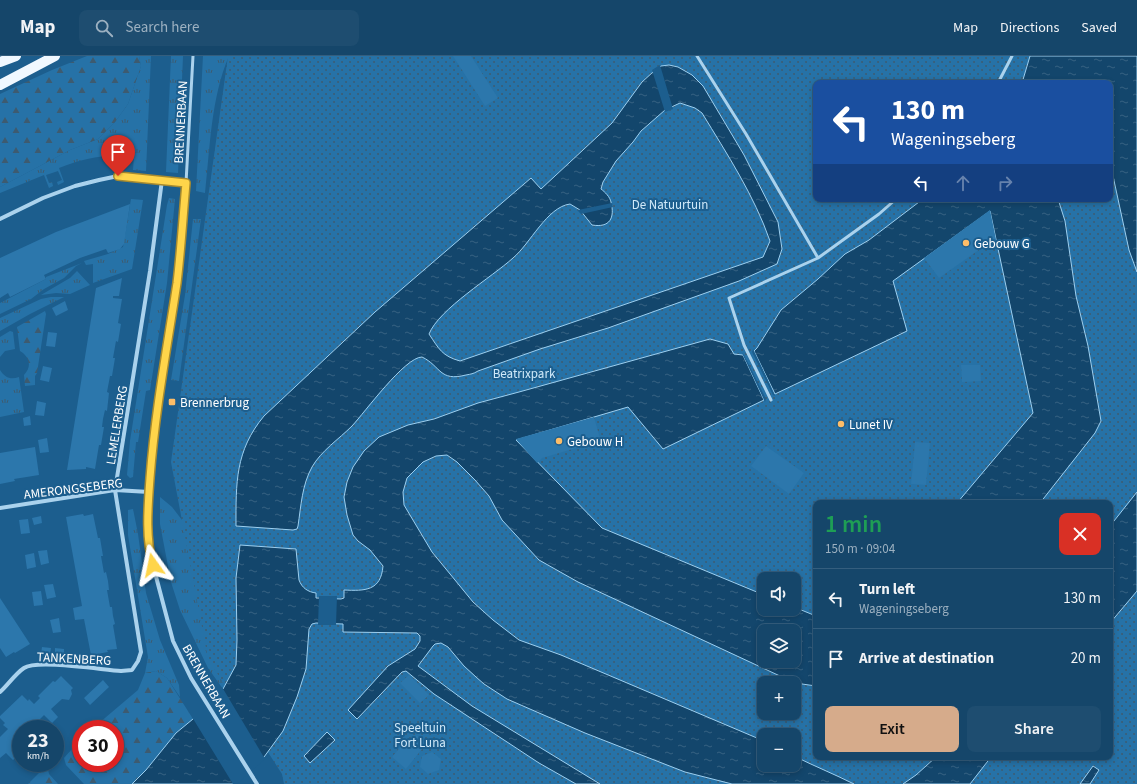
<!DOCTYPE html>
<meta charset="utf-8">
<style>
body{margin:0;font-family:"Source Sans 3",sans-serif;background:#1e4d70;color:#f1f3f6;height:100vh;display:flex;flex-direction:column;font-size:15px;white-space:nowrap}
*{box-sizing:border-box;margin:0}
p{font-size:13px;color:#9db1c1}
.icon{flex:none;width:22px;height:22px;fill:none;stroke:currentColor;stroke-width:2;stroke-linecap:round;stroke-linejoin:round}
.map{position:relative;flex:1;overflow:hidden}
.side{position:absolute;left:813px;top:444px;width:300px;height:260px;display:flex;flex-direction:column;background:#15466a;border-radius:8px;box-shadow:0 2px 6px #0003,0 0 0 1px #345e7e}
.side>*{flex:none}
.hud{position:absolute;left:813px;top:24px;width:300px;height:122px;border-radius:8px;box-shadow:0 2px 6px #0003,0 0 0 1px #345e7e;background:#1a4fa0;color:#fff;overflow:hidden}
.tools{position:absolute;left:757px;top:516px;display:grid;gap:8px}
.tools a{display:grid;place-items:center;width:44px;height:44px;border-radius:8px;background:#15466a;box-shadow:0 2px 6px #0003,0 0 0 1px #345e7e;font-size:20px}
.speed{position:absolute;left:12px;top:664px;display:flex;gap:8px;font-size:20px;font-weight:700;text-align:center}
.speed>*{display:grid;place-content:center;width:52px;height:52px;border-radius:50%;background:#15466a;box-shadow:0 2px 6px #0003,0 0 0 1px #345e7e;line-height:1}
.speed small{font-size:10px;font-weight:400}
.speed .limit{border:6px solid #d22;background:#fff;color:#111}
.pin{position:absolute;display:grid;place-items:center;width:34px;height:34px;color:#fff;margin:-41px -17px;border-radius:50% 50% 50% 0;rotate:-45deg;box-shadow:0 0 4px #0007}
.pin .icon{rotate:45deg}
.me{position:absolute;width:44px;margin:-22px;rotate:348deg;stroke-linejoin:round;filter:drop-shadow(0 0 3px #0008)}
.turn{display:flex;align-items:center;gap:14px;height:84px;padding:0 12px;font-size:18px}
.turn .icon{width:52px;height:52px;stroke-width:2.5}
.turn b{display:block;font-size:28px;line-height:34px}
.lanes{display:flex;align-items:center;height:38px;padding:0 12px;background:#0003;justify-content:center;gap:20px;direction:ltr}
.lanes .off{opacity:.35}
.round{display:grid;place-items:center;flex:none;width:42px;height:42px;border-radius:8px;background:#1e4d70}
.summary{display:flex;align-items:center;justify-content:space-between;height:68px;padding:0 12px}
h1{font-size:24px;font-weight:600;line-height:30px;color:#1e9e55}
.action{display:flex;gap:8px;margin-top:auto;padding:8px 12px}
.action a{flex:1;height:46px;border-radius:8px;background:#d6ab8b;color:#111;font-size:16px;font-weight:600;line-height:46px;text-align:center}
.action a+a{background:#1e4d70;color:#f1f3f6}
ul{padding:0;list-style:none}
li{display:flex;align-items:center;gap:12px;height:60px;padding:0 12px;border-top:1px solid #345e7e}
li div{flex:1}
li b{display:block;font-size:15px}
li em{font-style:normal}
header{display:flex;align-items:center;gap:24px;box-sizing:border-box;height:56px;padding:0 20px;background:#15466a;border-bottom:1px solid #345e7e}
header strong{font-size:19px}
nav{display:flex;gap:22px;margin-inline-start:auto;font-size:14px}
.search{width:280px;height:36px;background:#1e4d70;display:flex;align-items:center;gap:10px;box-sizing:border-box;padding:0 14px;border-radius:8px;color:#9db1c1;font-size:15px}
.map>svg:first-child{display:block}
.grass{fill:url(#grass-tufts)}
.forest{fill:url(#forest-firs)}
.park{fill:url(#park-dots);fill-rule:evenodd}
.water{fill:url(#water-ripples);stroke:#9dcfef;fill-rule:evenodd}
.pier{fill:#1c5e8e}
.building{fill:#2c77ac}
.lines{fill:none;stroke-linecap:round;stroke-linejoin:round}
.service{stroke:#aad2ed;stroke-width:3}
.minor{stroke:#aad2ed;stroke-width:4}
.primary{stroke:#f0f8ff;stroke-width:10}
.route-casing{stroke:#a68a30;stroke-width:10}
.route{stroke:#ffd54a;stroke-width:7}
.poi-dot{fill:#fdbd68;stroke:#1c5e8e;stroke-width:1.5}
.labels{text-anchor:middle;stroke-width:4;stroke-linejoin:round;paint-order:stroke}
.street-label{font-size:13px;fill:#fff;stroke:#1c5e8e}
.park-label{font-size:13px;fill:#d0e9f9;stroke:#1c5e8e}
.poi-label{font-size:13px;fill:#fff;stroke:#1c5e8e;text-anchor:start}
</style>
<header>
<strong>Map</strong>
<div class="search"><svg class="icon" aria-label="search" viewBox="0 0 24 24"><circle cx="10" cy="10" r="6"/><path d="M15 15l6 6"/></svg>Search here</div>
<nav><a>Map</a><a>Directions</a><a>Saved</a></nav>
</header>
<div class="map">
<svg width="1137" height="728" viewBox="0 0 1137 728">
<defs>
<pattern id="grass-tufts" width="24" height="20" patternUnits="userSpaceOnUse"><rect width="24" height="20" fill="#2672a7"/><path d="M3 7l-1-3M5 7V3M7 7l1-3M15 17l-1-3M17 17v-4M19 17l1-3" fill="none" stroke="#3d5b70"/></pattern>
<pattern id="forest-firs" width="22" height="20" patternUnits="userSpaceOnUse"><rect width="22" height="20" fill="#2672a7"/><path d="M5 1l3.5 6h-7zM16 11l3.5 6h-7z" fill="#3d5b70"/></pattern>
<pattern id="park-dots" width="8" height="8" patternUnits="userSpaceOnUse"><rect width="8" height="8" fill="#2672a7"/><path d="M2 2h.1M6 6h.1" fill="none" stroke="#3d5b70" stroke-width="1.8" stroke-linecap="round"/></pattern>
<pattern id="water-ripples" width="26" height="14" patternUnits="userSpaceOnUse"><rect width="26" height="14" fill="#13466c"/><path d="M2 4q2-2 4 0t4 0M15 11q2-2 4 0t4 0" fill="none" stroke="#366282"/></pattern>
</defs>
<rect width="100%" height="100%" fill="#1c5e8e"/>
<!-- grass -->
<path class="grass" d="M139,0H151L146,115L133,114L134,100C108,97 83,102 59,112L64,126L58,129L57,126L62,124L58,115L46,119L49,127L52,126L53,130L49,132L44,119L0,137V131L70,94L98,83L115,66L128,48L141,10Z
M171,0H183L178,117L166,116Z
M203,0H229C211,41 210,92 205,137L196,135Z
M169,142L175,143L167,227L150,334L146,335L138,386H136L133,421L130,422L127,419L130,385L167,149Z
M131,143L143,144L132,213L93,227V208L86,209L84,205L108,198L123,191Z
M193,163H201L179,325L171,324L185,239Z
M82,207L76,210L64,222L44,233L31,243L0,258V247L46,223V221Z
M77,215L90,229L70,238L56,237L41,239L70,222Z
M51,241H64L30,258L0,275V262L41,243Z
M10,275L13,276L15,293L5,295L0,301V281Z
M0,314C5,322 11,324 19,321L24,356L0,361Z
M160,441L172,451L182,464L188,468L236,609L223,633L208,612L180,554L171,526L160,468Z
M133,453L138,478L146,537L160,584L179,629L180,641L167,622L156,615L145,617L148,601L128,479V454Z"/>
<!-- forest -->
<path class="forest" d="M87,0H139L141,10L128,48L115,66L98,83L70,94L0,131V38L52,14Z
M45,255L46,258L37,317L35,320V329L25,330L24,319C32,311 30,301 20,295L17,271Z
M156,615L167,622L193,663L176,677L146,714L132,728H84L66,709L64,702L81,683V707H115V673H92L138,634L145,617Z
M47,709L49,718L58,728H28Z"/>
<!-- park -->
<path class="park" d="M228,0H1137V728H284L282,718L208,603L171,406ZM816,27H1110V143H816ZM816,447H1110V701H816ZM764,523H794V553H764ZM764,575H794V605H764ZM764,627H794V657H764ZM764,679H794V709H764Z"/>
<!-- water -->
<path class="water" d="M1030,0H1137V216L1129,194L1110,106V27H1022Z
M669,9L678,11L692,19L703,30L744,99L778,166L782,193L777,208L739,225L608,272L540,293L478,315C473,318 471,318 466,319C439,326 441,310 422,301C405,301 365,356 352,370C339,383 321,395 312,411C302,429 301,450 298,470L297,473L293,474L236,470C236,427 235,395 264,360L375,256L531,122L541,133L612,67L642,26L653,16L661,10ZM680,47L695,52L702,57C727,98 754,139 770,185L763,201L460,305C442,300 439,293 429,278C439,253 492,221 513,202C530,188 547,151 570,148L580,154L592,169C610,172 615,162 611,146C610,141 605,136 601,133L603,126L616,105L633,86L641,75L665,54Z
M923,143H1058L1065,165L1076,240L1088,290L1101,365L1095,377L1040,447H957L1033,357L990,155L893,225L907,275L775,338L754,295L757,292L781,254L818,223L845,198L869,184Z
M710,283L728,288L734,298L743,299L764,344L663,393L628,351L516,384L602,472L764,539V553H794V551L816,560V630L795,627L578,526L539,504L502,464L489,440L475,424L457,406L447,399L436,400L423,406L407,422L403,436L404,449L432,496L473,546L493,564L519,584L561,599L764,685V709H794V700C814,710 834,718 854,728H732L685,716L585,677L507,643L484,628L476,621L464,610L448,591L441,587L435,588L433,590L418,610L472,650L600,728H576L539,707L434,638L406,615L402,616L357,663L348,654L388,610L415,593L420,585V580L417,577L343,576V568L316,567L312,568L309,573L306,613L297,641L283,675L264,701L233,728H132L146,714L176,677L193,663L223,633L236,609L237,584L236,522L240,489L296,493L299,524C302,532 308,536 316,537V542L341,543L344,542V534C365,535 381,535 383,510L370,494L358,485L353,479L347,459L344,441L347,426L353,411L364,395L379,381L408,369L434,363L478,347L519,336ZM764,575H794V605H764Z
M1137,436V535L1110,567V470Z
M327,676L335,684L310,707L304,700Z
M936,701H991L970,728H903L916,719Z
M1093,710L1099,714L1090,728H1080Z"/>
<!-- pier -->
<path class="pier" d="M660,9L673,53L665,56L652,14Z
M612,147L613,151L581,158L578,155V154Z
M753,293L767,322L775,340L773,339L752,296Z
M742,297L744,299L766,343L765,346Z
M319,540H337L336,569H318Z
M222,631L265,703L237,728H233L192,661Z"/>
<!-- building -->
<path class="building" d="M453,0H471L498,42L485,50Z
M130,148L124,188L120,193L108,197L106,193L80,202L44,219L46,223L10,241L8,237L0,242V202L56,176Z
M990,154L996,184L990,186L939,222L924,202Z
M122,222L119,240H113V242L122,243L118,267L121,268L118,286L116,285L113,302H115L112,320H110L107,336L109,337L107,355L105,354L103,363L102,371H104L101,389H99L95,413L86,411V413L67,414L96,232Z
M65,245L68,254L56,260L52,252Z
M48,276L57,277L55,291L46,290Z
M961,309H980L981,325L962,326Z
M43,310L52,312L49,326L40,324Z
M37,345L46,347L44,360L35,359Z
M30,360L31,369L24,370L23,362Z
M594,361L601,386L590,388L542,402L537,407L516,383Z
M47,382L49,396L40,397L38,384Z
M915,386L930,387L926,429L911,428Z
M766,390L804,417L789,438L751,410Z
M35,391L39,419L14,423L15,425L0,428V397Z
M83,458L84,460L93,458L98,482H100L103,500H101L104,517L106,516L108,525L109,534H107L110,551H112L113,560L115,568L113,569L117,593L107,594L108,596L91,599L84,563L75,564L73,552L82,550L66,461Z
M41,460L42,467L34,469L32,462Z
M28,463L30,477L21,478L19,464Z
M47,494L49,507L41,509L38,495Z
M34,497L36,511L27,513L25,499Z
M53,528L56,541L47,543L44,529Z
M41,535L43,549L34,550L32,536Z
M0,542L30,588L15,597L14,596L6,601L0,592Z
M59,562L61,576L53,577L50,564Z
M42,591L51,592L50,599L41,598Z
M55,592L64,593V600L55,599Z
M409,619L429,639L420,647L400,627Z
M61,620L73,632L71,634L72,638L69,644L62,643L51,653L58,661L52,667L44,659L30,673H21V682L19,684L21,688L15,694L20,698L13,704L6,697L0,702V681L8,673L3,669L5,667L0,662V660L22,639L28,645L29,643L34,648L40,642L38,640L53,625L55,626Z
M103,624L109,631L90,649L84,642Z
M416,679L426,688L406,713L392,701L407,683L410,686Z
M432,696L441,703L439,714L428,718L420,711L422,700Z"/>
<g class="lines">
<!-- service -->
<path class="service" d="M697,0L746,78L818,202
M998,27L1012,0
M186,127L193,0
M771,344L744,289L729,242L818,202L879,158L896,143"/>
<!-- minor -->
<path class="minor" d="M0,163L43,142L75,130L99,124L118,120L186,127L177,225L159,339L153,381L149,436V494L173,585L191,622L257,728
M0,452L115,434L149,436
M0,636C8,629 15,618 24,612C37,603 103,614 121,615L132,614L138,605L141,596L115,434L150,215L162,124"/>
<!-- primary -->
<path class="primary" d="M0,6L16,0
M0,29L55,0"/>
</g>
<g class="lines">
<!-- route casing -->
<g class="route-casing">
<path id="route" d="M118,120L186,127C183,160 181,194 177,227C167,292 155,356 150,422C148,450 145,481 153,509"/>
</g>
<!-- route -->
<use href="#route" class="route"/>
</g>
<!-- markers -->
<g class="poi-dot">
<circle cx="966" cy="187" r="4"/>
<rect x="168" y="342" width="8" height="8" rx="2"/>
<circle cx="841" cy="368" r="4"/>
<circle cx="559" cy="385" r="4"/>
</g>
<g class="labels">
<!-- street labels -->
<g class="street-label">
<text transform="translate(180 66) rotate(-87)" y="5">BRENNERBAAN</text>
<text transform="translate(116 369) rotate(-81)" y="5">LEMELERBERG</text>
<text transform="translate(73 432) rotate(-7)" y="5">AMERONGSEBERG</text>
<text transform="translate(74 602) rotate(3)" y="5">TANKENBERG</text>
<text transform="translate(207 625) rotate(60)" y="5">BRENNERBAAN</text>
</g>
<!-- park labels -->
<g class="park-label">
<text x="670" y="153">De Natuurtuin</text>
<text x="524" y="322">Beatrixpark</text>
<text x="420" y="676">Speeltuin<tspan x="420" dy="15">Fort Luna</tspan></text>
</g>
<!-- poi labels -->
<g class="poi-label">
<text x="974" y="192">Gebouw G</text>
<text x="180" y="351">Brennerbrug</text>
<text x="849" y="373">Lunet IV</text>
<text x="567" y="390">Gebouw H</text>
</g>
</g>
</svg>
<div class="tools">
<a><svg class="icon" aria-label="sound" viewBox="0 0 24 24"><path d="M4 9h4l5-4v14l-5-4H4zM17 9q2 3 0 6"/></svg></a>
<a><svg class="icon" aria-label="layers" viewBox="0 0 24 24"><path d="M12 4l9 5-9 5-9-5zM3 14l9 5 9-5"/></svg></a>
<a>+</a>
<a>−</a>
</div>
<div class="speed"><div>23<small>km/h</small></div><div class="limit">30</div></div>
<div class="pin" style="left:118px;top:120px;background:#d93025"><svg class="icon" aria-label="arrive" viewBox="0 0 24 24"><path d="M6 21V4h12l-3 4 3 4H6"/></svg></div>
<svg class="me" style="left:153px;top:509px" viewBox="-20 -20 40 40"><path d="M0-17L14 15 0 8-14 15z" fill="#ffd54a" stroke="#fff" stroke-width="4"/></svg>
<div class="hud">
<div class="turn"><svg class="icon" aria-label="left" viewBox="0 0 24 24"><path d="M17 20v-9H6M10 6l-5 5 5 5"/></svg><div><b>130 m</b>Wageningseberg</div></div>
<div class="lanes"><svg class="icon" aria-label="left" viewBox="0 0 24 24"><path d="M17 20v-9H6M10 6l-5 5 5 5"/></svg><svg class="icon off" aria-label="ahead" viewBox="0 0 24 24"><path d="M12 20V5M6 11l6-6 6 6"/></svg><svg class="icon off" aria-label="right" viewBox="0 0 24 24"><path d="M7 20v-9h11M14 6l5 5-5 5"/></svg></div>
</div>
<section class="side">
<div class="summary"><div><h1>1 min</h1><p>150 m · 09:04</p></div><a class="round" style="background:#d93025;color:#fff"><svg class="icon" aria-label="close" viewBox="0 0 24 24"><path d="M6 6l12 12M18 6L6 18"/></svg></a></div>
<ul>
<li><svg class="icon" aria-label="left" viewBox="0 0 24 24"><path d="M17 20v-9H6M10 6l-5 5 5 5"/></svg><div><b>Turn left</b><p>Wageningseberg</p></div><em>130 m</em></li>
<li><svg class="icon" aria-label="arrive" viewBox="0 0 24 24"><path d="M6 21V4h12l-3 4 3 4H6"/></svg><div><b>Arrive at destination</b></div><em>20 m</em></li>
</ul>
<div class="action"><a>Exit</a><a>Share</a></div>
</section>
</div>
